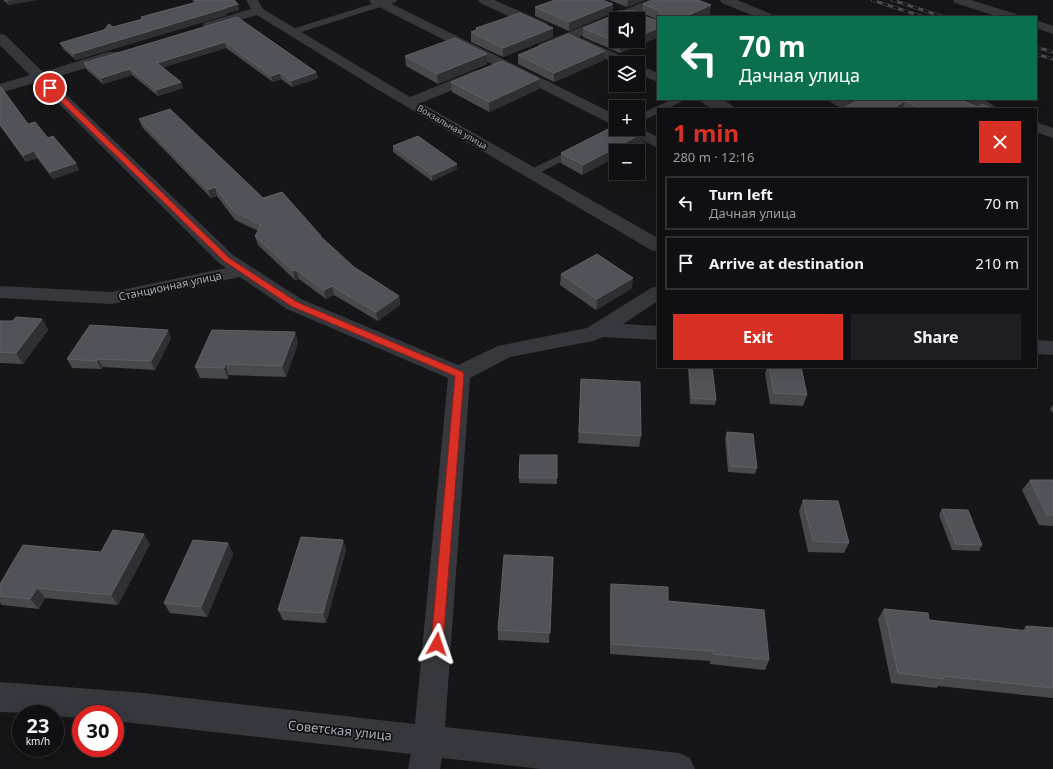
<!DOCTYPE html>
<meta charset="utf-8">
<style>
body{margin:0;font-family:"Noto Sans",sans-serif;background:#1e1e20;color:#f1f3f6;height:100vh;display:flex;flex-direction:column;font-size:15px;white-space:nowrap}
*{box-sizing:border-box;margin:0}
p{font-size:13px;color:#9c9d9f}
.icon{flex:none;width:22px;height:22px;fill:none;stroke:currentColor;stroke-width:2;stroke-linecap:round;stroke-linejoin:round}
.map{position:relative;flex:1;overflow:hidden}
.panel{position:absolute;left:657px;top:108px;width:380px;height:260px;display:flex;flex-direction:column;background:#101012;border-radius:0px;box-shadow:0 4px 16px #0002,0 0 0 1px #303032}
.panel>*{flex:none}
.guide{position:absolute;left:657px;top:16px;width:380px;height:84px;border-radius:0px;box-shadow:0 4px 16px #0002,0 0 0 1px #303032;background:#0b6e4f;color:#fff;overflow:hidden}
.buttons{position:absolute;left:609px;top:12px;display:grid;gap:8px}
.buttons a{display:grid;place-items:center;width:36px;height:36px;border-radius:0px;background:#101012;box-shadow:0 4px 16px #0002,0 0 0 1px #303032;font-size:20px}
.speed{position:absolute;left:12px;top:705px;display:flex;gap:8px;font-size:20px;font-weight:700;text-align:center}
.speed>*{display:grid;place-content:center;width:52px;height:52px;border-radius:50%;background:#101012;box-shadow:0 4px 16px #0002,0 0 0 1px #303032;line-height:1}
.speed small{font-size:10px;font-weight:400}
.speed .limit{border:6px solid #d22;background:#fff;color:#111}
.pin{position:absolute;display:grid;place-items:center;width:34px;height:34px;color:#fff;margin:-17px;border:2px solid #fff;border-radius:50%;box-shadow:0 1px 4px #0007}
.me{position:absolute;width:44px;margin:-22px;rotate:5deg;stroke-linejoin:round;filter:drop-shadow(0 0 3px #0008)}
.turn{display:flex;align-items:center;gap:14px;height:84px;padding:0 16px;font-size:18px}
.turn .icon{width:52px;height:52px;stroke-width:2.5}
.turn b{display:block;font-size:28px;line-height:34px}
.round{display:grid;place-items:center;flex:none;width:42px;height:42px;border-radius:0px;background:#1e1e20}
.summary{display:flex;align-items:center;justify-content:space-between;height:68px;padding:0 16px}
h1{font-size:24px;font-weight:700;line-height:30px;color:#d93025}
.action{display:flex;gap:8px;margin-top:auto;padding:8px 16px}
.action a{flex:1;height:46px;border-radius:0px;background:#d93025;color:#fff;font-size:16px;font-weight:700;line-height:46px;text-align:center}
.action a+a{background:#1e1e20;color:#f1f3f6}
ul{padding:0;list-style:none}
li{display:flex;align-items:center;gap:12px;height:54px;margin:0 8px 6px;padding:0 8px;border:2px solid #303032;border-radius:0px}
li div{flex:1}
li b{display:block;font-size:15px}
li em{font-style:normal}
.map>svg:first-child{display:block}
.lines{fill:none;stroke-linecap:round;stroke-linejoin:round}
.lane{fill:#37383d;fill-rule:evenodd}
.street{fill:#37383d;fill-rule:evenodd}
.rail-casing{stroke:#4a4c52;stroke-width:3}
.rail{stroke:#111113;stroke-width:2;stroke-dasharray:5.5;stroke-linecap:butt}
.wall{fill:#47494d}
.shaded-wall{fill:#2f3033}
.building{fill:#525359;stroke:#5f6168}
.route{fill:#d93025;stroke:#8d1f18}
.labels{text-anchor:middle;stroke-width:3.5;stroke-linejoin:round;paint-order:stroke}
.far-street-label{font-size:9px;fill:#a8adb8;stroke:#111113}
.street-label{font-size:11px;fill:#a8adb8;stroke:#111113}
.near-street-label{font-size:13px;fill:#a8adb8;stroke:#111113}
</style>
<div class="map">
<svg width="1053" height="769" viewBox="0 0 1053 769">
<rect width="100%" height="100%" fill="#161618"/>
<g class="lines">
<!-- lane -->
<path class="lane" d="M384,0H397L396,2L295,34L292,35L288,32L289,30Z
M673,99H686L667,109H658V114L638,122V115Z
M579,146L583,147L584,149L583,151L535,175H527L525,173L527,171Z"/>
<!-- street -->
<path class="street" d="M246,0H258L263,9L410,97L474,71L479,70L484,71L486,74L484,77L421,103L658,238V252L651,250L380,91L257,15L209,30L204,29L203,26L204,23L251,9Z
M369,0H384L616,115V126L611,124L371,3Z
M478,0H494L547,23L548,26L547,29H537L480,3Z
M649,0H666L664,3L624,19H616V22L579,37L631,60L633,63L616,64L573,44L572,40L544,51L539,50L537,47L539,44Z
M720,0H737L771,14L773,17H756L722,3Z
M953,0H971L1016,14L1018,17H999L955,3Z
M1036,20L1053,26V34L1036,28Z
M0,34L5,35L43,72L108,52H118L120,55L118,58L50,79L233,255L301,299L458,365L498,346L587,328L651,288L658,286V301L623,324L658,326V340L603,337L593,341L510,357L470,378L445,727L679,753L690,758L695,769H541L442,758L440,769H408L411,754L115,721V714H81V718L55,716V714L0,712V682L143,693L415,724L448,378L287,309L240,277L112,304L0,298V286L112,292L226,268L219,263L37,82L0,93V84L30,75L0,45Z
M638,65L658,73V82L638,74Z
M699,99C711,99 728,98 735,109C723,109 706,110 699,99Z
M828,99C840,99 859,98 866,109C854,109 836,110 828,99Z
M958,99C970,99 990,98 997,109C985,109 966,111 958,99Z
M1036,122L1053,128V138L1036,132Z
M638,127L658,137V148L626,132L623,129H638Z
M1036,340L1053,341V355L1036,354Z"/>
<!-- rail casing -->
<g class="rail-casing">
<path id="rail" d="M872,0L924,17
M892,0L944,17
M1036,47L1053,52
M1036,54L1053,59"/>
</g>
<!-- rail -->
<use href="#rail" class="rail"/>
</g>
<!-- wall -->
<path class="wall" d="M3,0H36L9,5Z
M192,0H234L239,10L227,13V15L76,60L63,49L60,43L141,19V17L194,3Z
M609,0H645L627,7Z
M613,4L612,13L569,31L535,16V7Z
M643,4L710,14L704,17H658V20L642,13Z
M638,14L658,21V37L620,53L583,37V28Z
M237,17L316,72L318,78L292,87L281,79L273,82L226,48L163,67L181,82L183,88L158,96L132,75L103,84L86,69L84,63Z
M476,28H553V37L503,57L471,42V32L476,30Z
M487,54V64L438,84L406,66L405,56Z
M518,55L604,60L554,82L518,64Z
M451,82L539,89L489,112L452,92Z
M0,87L28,124L48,138L76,163L79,170L53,179L37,158L26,162L0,126Z
M866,99H957L978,107L993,109H843L866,100Z
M139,119L263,198L322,238L354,267L399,296L400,305L378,321L334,295L326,299L299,279L295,280L258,245L255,236L258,231L235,220L217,196L211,198L142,127Z
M644,143L616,151V157L582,175L561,163V153Z
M393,146L457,164V169L432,181L393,152Z
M561,274L632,288L596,310L560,285Z
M42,319L48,330L23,364L0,363V321H13Z
M295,332L298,343L286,377L229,375L228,379L200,378L195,367Z
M171,338L155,370L103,367L101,369L72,368L67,359Z
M688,367H712L716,400L715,405L690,404Z
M767,367H801L807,395L803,406L770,404L765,373Z
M581,379L641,436L639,447L578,443Z
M1053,405V413L1050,409Z
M727,432L757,468L755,474L728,472L725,438Z
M520,455L557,478V484L519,483Z
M1030,480H1053V526L1039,525L1022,490Z
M803,500L849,543L844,553L808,552L799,511Z
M942,509L982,545L979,551L952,550L939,515Z
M343,540L346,550L326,623L283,620L278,610Z
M228,543L233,554L207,617L170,613L164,603Z
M150,544L118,605L45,598L39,609L2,605L0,603V584L101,552Z
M553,557L549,643L498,640V630Z
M611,584L668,601L769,660L765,670L710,664V661L610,654V594Z
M884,609L929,620L1022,631L1026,626L1053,628V698L938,686L937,688L891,683L878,619Z"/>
<!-- shaded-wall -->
<path class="shaded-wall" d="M12,0H36L9,5L7,1Z
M628,0H645L627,7Z
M238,4L239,10L227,13V15L76,60L73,54Z
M613,4L612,13L569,31V22Z
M711,5L710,14L704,17H684Z
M553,28V37L503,57V48Z
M658,28V37L620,53L621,44L628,41H638V37Z
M225,42L226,48L159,69L157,63Z
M605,51L604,60L554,82V73Z
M487,54V64L438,84L437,74Z
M130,69L132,75L103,84L101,78Z
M316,72L318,78L292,87L291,81Z
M280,73L281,79L273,82L271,76Z
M539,79V89L489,112V102Z
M181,82L183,88L158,96L156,90Z
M905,101L903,109H892Z
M645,132L644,143L628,151H616V157L582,175L583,165Z
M34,151L37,158L26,162L23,155Z
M76,163L79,170L53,179L50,172Z
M457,164V169L432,181V175Z
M215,187L217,196L211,198L208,190Z
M296,270L299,279L295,280L293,271Z
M633,278L632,288L596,310L597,299Z
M332,286L334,295L326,299L324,290Z
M399,296L400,305L378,321L376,312Z
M42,319L48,330L23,364L16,353Z
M168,330L171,338L155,370L151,361Z
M295,332L298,343L286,377L282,366Z
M98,359L103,367L101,369L97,361Z
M225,364L229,375L228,379L224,368Z
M144,534L150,544L118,605L111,595Z
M343,540L346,550L326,623L323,613Z
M228,543L233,554L207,617L201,607Z
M37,588L45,598L39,609L30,599Z"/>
<!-- building -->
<path class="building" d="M195,0H234L238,4L224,8H226L73,54L60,43L104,30L109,24L113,27L143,19L141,17L197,2Z
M555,0H602L613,4L569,22L535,7Z
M653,0H698L711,5L684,17H660V11L643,4Z
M618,11H637L638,14L658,21V28L638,37V19H616V41H628L621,44L583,28L617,14Z
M520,13L553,28L503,48L471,32L478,29L476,28Z
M237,17L316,72L291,81L280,73L271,76L225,42L157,63L181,82L156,90L130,69L101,78L84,63Z
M568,34L605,51L554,73L518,55Z
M455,38L487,54L437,74L405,56Z
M502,61L539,79L489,102L451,82Z
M0,87H1L28,124L35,122L48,138L53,136L76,163L50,172L34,151L23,155L0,124Z
M870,99H957L978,107L982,104L993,109H923L905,101L892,109H843L858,100H870Z
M170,109L263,198L282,192L321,236H320L354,267L399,296L376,312L332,286L324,290L296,270L293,271L255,236L261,225L233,211L215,187L208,190L139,119Z
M616,125V129H638L645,132L583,165L561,153Z
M418,136L457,164L432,175L393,146Z
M597,254L633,278L597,299L561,274Z
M16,317L42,319L16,353L0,352V321H13Z
M90,325L168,330L151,361L98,359L97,361L67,359Z
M212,330L295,332L282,366L225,364L224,368L195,367Z
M689,367H712L716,400L692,398Z
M769,367H801L807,395L774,393Z
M581,379L640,382L641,436L579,432Z
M727,432L753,434L757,468L730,466Z
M520,455H557V478H519Z
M1030,480H1053V515H1047Z
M803,500L838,501L849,543L813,541Z
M942,509L968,510L982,545L956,544Z
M113,530L144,534L111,595L37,588L30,599L0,596V584L23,545L101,552Z
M301,537L343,540L323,613L278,610Z
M193,540L228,543L201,607L164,603Z
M504,555L553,557L550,633L498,630Z
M611,584L668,587V601L764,610L769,660L714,654L713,651L611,644Z
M884,609L928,613L929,620L1028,631L1026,626L1053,628V688L944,676V679L898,673Z"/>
<!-- route -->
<path class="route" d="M48,86H53L229,258L297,302L463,372L464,374L443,644L441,648L437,650L433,648L431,644L455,376L291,306L224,261L48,89Z"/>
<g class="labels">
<!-- far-street labels -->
<g class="far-street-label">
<text transform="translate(452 127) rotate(30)" y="3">Вокзальная улица</text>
</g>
<!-- street labels -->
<g class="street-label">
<text transform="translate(170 286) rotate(-12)" y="4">Станционная улица</text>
</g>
<!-- near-street labels -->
<g class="near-street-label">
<text transform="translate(340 730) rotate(6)" y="5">Советская улица</text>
</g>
</g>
</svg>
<div class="buttons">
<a><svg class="icon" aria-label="sound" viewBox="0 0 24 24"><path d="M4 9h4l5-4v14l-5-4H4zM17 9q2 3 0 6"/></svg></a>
<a><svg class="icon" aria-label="layers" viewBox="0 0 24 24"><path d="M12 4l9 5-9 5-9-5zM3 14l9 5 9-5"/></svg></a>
<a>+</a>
<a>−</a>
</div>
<div class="speed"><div>23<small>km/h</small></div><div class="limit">30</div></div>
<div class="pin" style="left:50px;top:88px;background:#d93025"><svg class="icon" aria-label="arrive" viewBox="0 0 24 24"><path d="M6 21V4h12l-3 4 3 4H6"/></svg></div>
<svg class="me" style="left:437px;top:644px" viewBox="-20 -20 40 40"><path d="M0-17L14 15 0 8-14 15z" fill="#d93025" stroke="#fff" stroke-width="4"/></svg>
<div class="guide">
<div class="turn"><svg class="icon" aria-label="left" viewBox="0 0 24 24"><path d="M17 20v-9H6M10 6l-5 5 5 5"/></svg><div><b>70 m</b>Дачная улица</div></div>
</div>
<section class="panel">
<div class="summary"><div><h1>1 min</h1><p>280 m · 12:16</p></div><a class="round" style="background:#d93025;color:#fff"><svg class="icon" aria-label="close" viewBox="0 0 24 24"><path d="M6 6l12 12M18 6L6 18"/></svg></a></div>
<ul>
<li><svg class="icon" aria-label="left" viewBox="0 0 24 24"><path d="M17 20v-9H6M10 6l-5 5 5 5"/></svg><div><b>Turn left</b><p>Дачная улица</p></div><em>70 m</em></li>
<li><svg class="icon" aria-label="arrive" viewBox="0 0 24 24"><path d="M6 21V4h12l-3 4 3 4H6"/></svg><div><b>Arrive at destination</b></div><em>210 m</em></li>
</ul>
<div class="action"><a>Exit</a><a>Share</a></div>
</section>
</div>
